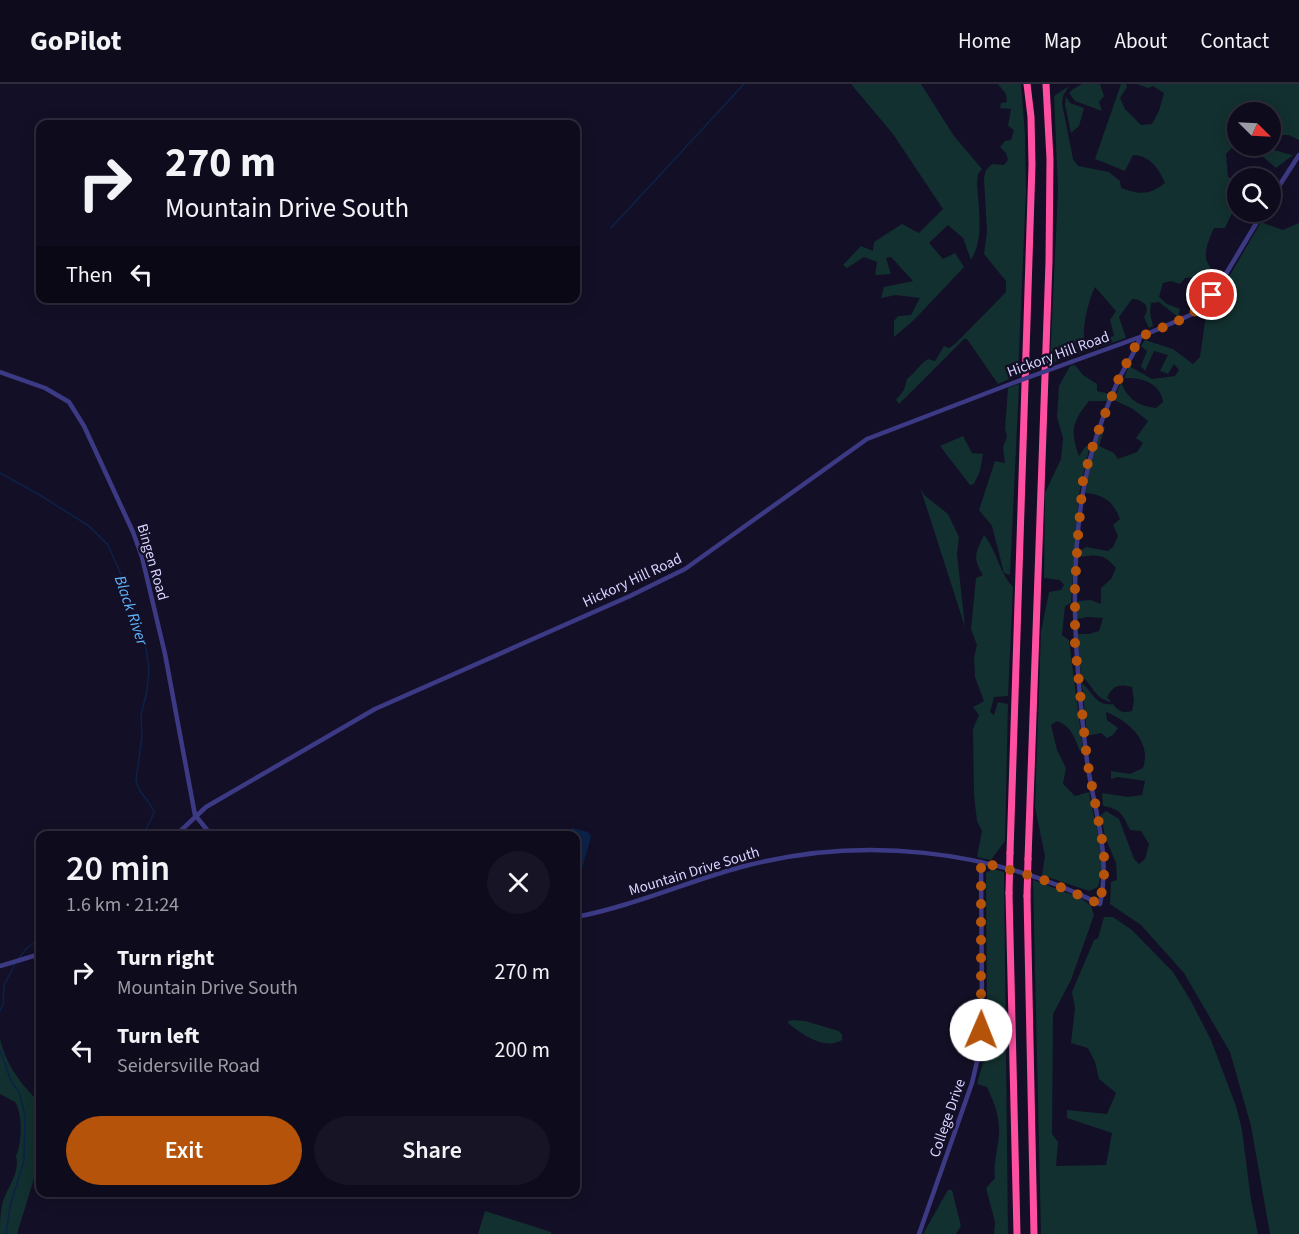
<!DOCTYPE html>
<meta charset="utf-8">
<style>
body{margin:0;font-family:"Source Sans 3",sans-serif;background:#171425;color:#f1f3f6;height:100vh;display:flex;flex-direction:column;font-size:22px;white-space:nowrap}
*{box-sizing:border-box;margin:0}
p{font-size:20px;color:#9b9ba3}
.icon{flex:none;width:33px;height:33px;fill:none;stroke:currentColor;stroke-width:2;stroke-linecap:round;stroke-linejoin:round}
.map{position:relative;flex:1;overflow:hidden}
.panel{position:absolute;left:36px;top:747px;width:544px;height:366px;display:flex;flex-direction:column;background:#0e0b1c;border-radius:12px;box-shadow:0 3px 15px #0003,0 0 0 2px #2e2b3b}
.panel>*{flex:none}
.guide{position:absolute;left:36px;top:36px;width:544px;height:183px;border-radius:12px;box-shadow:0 3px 15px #0003,0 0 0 2px #2e2b3b;background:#0e0b1c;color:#f1f3f6;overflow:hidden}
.needle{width:39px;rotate:114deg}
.fabs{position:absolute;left:1227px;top:18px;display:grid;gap:12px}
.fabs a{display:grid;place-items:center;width:54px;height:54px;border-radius:50%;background:#0e0b1c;box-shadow:0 3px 15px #0003,0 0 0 2px #2e2b3b;font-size:30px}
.pin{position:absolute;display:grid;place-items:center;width:51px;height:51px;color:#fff;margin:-26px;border:3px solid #fff;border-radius:50%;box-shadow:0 2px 6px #0007}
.me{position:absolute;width:66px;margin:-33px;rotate:1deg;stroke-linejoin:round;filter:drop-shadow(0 0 4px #0008)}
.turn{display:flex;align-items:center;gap:21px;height:126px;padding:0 30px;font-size:27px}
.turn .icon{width:78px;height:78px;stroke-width:2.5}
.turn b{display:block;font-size:42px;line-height:51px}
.then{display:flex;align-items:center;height:57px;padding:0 30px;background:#0003;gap:12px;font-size:22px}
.round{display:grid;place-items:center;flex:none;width:63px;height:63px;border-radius:32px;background:#171425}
.overview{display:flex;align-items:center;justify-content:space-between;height:102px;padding:0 30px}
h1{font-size:36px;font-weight:600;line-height:45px}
.cta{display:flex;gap:12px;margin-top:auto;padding:12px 30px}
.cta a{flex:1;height:69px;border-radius:36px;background:#b45309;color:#fff;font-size:24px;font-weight:600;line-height:69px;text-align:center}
.cta a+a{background:#171425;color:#f1f3f6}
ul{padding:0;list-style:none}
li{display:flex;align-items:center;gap:18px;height:78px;padding:0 30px}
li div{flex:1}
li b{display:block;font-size:22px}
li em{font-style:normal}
header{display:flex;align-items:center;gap:36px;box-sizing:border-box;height:84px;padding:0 30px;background:#0e0b1c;border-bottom:2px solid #2e2b3b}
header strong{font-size:28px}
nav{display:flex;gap:33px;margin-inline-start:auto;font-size:21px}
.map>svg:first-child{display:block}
.green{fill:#12302f}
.water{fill:#0c2248}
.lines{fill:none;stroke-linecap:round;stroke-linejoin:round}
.stream{stroke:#0c2248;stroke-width:1.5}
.minor{stroke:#3d3a85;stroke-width:4.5}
.highway{stroke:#ff4fa3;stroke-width:7}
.minor-bridge{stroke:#3d3a85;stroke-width:4.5}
.highway-bridge{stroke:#ff4fa3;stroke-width:7}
.route{stroke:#b45309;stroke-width:10;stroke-dasharray:0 18}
.labels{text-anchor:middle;stroke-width:5;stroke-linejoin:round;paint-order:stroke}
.street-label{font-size:15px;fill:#d9d4ff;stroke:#130f26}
.water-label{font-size:16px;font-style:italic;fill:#62b6ff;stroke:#130f26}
</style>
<header>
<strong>GoPilot</strong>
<nav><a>Home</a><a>Map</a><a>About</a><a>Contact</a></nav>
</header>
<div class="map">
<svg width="1299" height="1150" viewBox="0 0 1299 1150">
<rect width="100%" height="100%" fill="#130f26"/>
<!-- green -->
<path class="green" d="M851,0H921L954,52L982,85L978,90L977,98C978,124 985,153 971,176L963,154L948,141L929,159L943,175L955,169L964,183L914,236L894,253V237L898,232L911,231L920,214L896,211L881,214L884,203L913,197L891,173L886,174L891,190L875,191L877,178L864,173L847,184L843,181L861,162L873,167L874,158L902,140L919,149L943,125L893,50Z
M998,0H1021L1025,50L1026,107L1018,291L998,300L967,255H964L899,320L896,316L904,306L907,295C915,289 919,281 928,275L935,277L944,262L949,264L955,260L1006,208V197L984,170L987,148L984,94L986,86L992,80L1004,81L1008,76L1006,69L1000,63L1005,57L1011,56L1014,46L1008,42L1011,25L1000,24L1001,19L1007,18L1006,10Z
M1082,0H1100L1104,12L1099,18L1102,27L1075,17L1069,9L1073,5Z
M1121,0H1126L1127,3L1120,14L1125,25L1141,41L1152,40L1159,27L1164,9L1153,2L1148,4L1137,0H1299V56L1289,51H1271L1270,28H1238L1237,58L1226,70L1228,93L1237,97V123H1235L1225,144H1214C1210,153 1205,164 1206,174C1207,181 1213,184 1213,192L1185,194L1180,200L1171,197L1163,199L1159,213L1167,220L1180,225L1178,233L1159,218L1151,219L1150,229L1153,242L1149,244L1144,233L1147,227L1146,221L1139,216L1132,215L1119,233L1126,254L1093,265L1091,259L1114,252L1110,236L1116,227L1095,203C1088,217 1079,253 1087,267L1050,280L1058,106L1054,12L1069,2L1063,12L1062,19L1073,75L1078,82L1109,88L1120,97L1121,104C1141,111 1149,111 1165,99C1158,83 1150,72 1133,71L1125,87L1095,75Z
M1066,13L1070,19L1084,24L1079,42L1071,49L1065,21Z
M1250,62C1264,61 1278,68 1293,71L1276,84Z
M1261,138L1283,146L1299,139V1150H1270L1251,1042L1230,968L1184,889L1141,841L1110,820L1111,798L1117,796L1116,779L1105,753L1101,731L1106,727L1119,735L1134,775L1139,780L1145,775L1149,760L1141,747L1130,746C1123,731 1121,725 1103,722L1102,709L1128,713L1142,711L1145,697L1118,693L1111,695V687L1130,690L1143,684C1152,658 1129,637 1106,628L1107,636L1118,644L1113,651L1107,654L1101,649L1087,652L1082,599C1093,608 1095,622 1113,620C1119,628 1123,629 1132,627L1134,617L1132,603C1119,600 1113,601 1107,614L1111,617L1110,618C1093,613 1094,602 1081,592L1077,550H1089L1099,547L1103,534L1088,533L1077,535L1078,517L1091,516L1101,520V504L1111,495L1116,484C1105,471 1098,470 1082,473L1081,466L1086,463L1108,467L1113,463L1118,452L1113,441L1120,435C1113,417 1104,411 1086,409C1086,386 1095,363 1102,341L1105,343L1099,362L1114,369L1118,375L1137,368L1143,359L1136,354L1148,337L1133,325L1114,316L1121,298C1128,316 1139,322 1156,324L1163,318C1161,299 1141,293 1124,294L1129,282L1152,295L1175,292L1179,286L1174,280L1168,290L1160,287L1168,271L1154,267L1145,287L1141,282L1147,267L1141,262L1145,256L1173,265L1193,280L1200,273L1207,224L1216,215Z
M1075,281L1083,291L1097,300V307L1110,310L1108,317H1089C1072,338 1070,347 1079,372L1085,363L1090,361L1079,410L1071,519L1065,522L1062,551L1069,556L1083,665L1080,667C1074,653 1072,643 1057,637L1051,641L1057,666L1066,684L1063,700L1075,712L1089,708C1094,740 1108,770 1098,803L1089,807L1042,791L1045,772L1035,723L1041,548L1049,508L1061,506L1064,501L1060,496L1044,494L1045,409L1061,375L1063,354L1057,333L1059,302L1070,282Z
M1019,300L1010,491L1004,489L992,442L979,426L995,377L1005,379L1003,363L1007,353L1005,345L1008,304Z
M963,352L972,369L983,370L980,387L974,400L970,401L940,362Z
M920,403L924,411L948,430L959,453L957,470L965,543Z
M984,451C997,467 999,488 1013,503L1008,612L994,613L990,628L994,631L998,618L1008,620L1005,757L991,776L977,773L982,747L977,737L974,711L973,645L979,631L973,623L984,617L975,593L974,573L977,561L971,545L976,494L983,491C972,474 976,468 984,451Z
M993,785L1004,788L1008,1150H994L995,1138L986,1104L995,1094C993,1079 998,1065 999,1050C1000,1033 994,1018 987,1003L977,1000L985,971L987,931L986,789Z
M1033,796L1081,814L1091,822L1094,831L1071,896L1053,930L1052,1050L1058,1058L1056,1082L1106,1081L1112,1049L1067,1034V1026L1107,1030L1116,1009L1099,995L1095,978L1088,964L1071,959L1075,924L1072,908L1094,856L1098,854L1104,833H1113L1132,846L1173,888L1191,917L1211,956L1236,1022L1242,1046L1251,1116L1258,1150H1041Z
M792,936L805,937L839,947L842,951V956C824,967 800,949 787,938Z
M0,955C6,979 17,995 34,1013L38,1015L40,1008V1075L17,1150H0C0,1139 0,1122 5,1112C10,1100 20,1087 16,1072C22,1060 23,1030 15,1018L0,1010Z
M948,1106H952L961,1142L956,1150H923Z
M485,1127L551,1148V1150H478Z"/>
<!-- water -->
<path class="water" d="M572,744L588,748L591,753L581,788L580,815L576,819V752L564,751Z"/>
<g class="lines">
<!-- stream -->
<path class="stream" d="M611,144L744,0
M0,389L38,410L89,442L108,461L133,518L145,556L149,585L147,607L141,631L142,652L136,696C138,711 151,716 154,729L143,752
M19,874L27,864L40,855
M0,927L3,921L4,901L15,880
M0,966L11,997L19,1008L25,1031L24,1077L10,1122L6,1150"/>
<!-- minor -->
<path class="minor" d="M1270,116L1299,71
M1071,278L1140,253L1195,229L1207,218L1218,203L1263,128
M0,288L45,304L69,318L84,342L133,448L142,473L165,570L195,731
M195,731L212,752
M175,752L206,723L375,625L630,512L685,485L867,355L1013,299
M576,833C633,822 686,798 741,783C861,751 990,765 1100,820C1111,769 1094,727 1087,677C1080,620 1074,562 1075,505C1076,444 1082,388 1104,331C1109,318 1114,305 1120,293C1126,280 1137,267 1140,253
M0,882L40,870
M919,1150L972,999L979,969L982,926L981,778"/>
<!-- highway -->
<path class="highway" d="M1010,769L1032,81L1031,33L1027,0
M1028,775L1049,178L1050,75L1046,0
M1009,809L1017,1150
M1027,812L1034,1150"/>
<!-- minor-bridge -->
<path class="minor-bridge" d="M1013,299L1071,278"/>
<!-- highway-bridge -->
<path class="highway-bridge" d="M1009,809L1010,769
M1027,812L1028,775"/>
</g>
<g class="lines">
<!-- route -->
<path class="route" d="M981,946V778L1039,794L1100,820L1104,792V766L1087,676L1075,560V502L1078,452L1083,396L1094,358L1119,294L1140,253C1166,241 1194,235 1212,211"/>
</g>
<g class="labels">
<!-- street labels -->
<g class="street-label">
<text transform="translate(1058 270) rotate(-20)" y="5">Hickory Hill Road</text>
<text transform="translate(153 478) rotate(74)" y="5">Bingen Road</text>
<text transform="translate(632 496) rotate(-25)" y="5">Hickory Hill Road</text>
<text transform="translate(694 787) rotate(-17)" y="5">Mountain Drive South</text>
<text transform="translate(947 1034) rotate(-71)" y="5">College Drive</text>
</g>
<!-- water labels -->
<g class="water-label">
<text transform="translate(132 526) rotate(71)" y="6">Black River</text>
</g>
</g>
</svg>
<div class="fabs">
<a><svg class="needle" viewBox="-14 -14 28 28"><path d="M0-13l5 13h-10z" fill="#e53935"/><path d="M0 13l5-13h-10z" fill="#9b9ba3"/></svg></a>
<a><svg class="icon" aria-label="search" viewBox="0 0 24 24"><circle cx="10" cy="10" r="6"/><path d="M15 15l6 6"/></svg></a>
</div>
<div class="pin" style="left:1212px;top:211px;background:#d93025"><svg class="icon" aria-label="arrive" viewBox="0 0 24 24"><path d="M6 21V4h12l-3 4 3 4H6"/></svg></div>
<svg class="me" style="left:981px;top:946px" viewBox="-20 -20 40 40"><circle r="19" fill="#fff"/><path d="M0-13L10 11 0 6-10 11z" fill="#b45309"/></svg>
<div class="guide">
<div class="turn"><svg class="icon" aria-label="right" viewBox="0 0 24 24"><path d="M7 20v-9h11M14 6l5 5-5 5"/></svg><div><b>270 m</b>Mountain Drive South</div></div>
<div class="then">Then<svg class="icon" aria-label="left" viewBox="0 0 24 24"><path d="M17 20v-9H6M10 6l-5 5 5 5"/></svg></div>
</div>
<section class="panel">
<div class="overview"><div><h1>20 min</h1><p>1.6 km · 21:24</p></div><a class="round"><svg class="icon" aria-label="close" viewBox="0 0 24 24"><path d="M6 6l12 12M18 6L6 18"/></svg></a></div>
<ul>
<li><svg class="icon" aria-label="right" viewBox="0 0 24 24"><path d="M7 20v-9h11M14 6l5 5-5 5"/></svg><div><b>Turn right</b><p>Mountain Drive South</p></div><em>270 m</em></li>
<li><svg class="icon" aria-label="left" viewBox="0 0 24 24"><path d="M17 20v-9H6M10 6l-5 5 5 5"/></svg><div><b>Turn left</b><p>Seidersville Road</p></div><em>200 m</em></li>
</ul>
<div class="cta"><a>Exit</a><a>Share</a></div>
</section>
</div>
